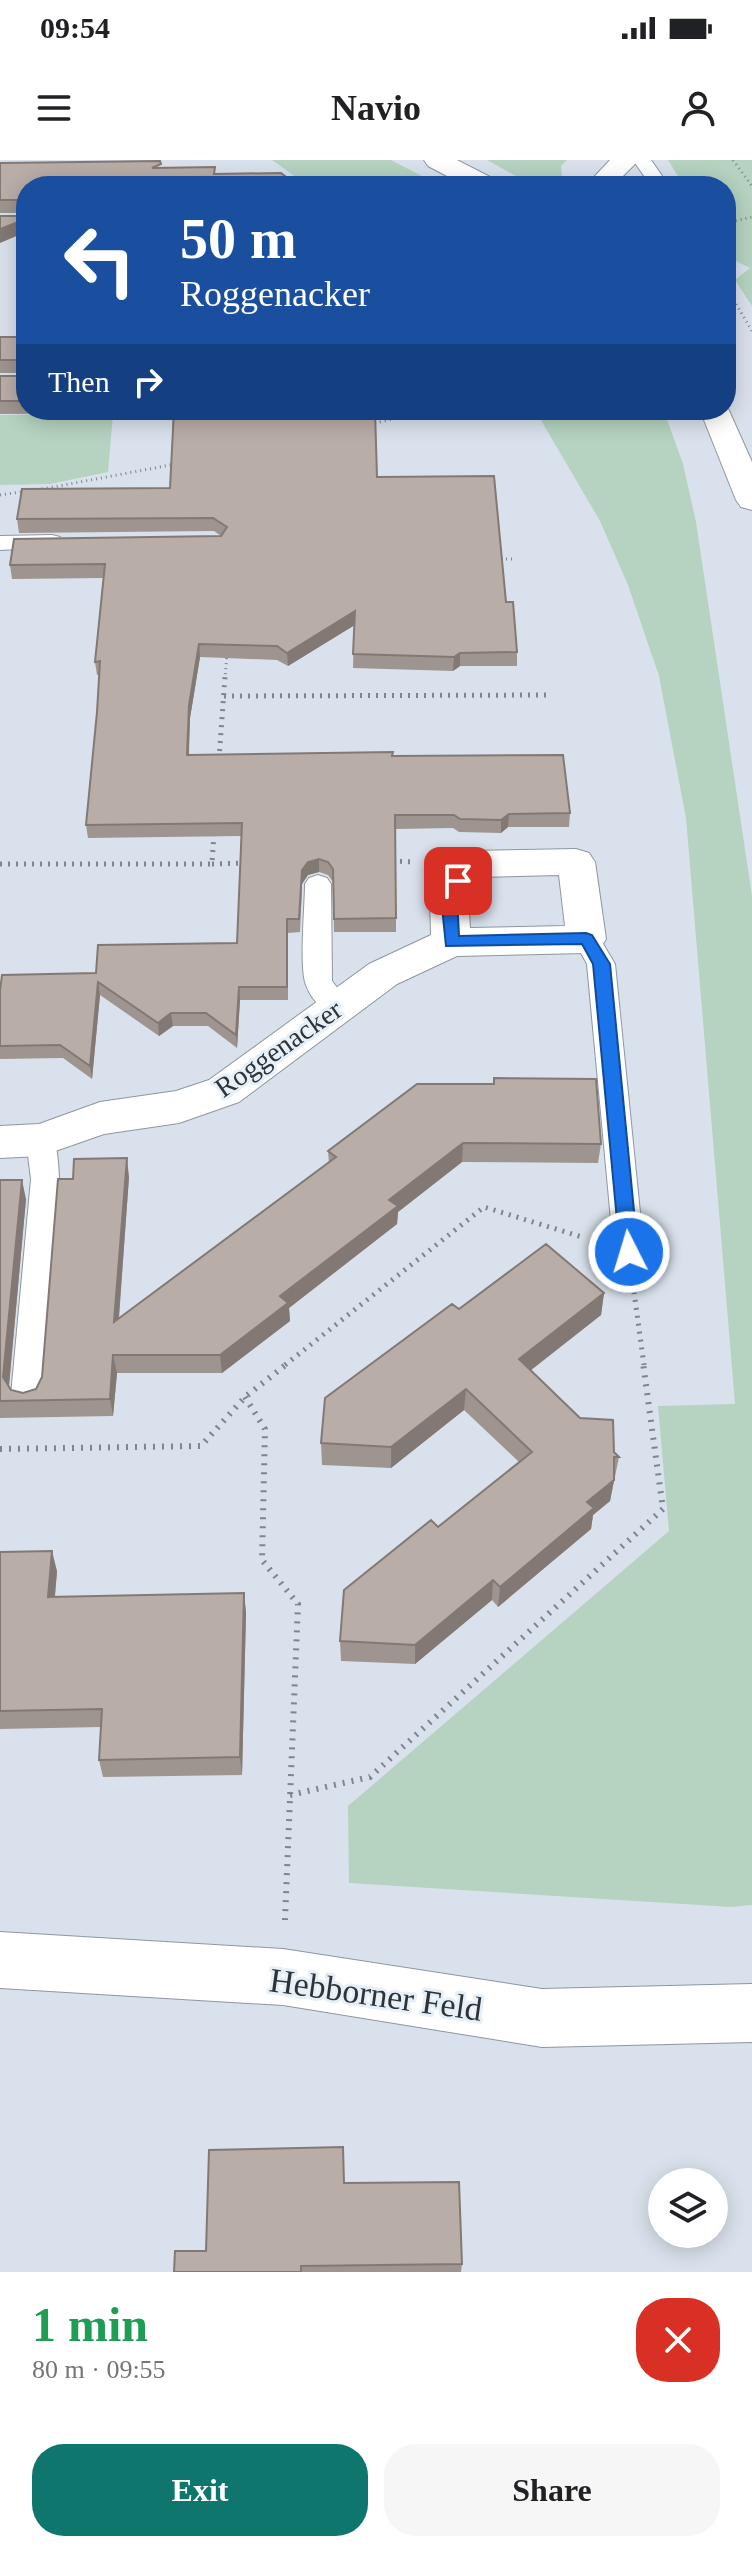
<!DOCTYPE html>
<meta charset="utf-8">
<style>
body{margin:0;font-family:Georgia,serif;background:#f6f6f6;color:#202124;height:100vh;display:flex;flex-direction:column;font-size:30px;white-space:nowrap}
*{box-sizing:border-box;margin:0}
p{font-size:26px;color:#757577}
.icon{flex:none;width:44px;height:44px;fill:none;stroke:currentColor;stroke-width:2;stroke-linecap:round;stroke-linejoin:round}
.map{position:relative;height:2112px;overflow:hidden}
.drawer{display:flex;flex-direction:column;background:#fff;flex:1}
.drawer>*{flex:none}
.banner{position:absolute;left:16px;top:16px;width:720px;height:244px;border-radius:32px;box-shadow:0 4px 20px #0003;background:#1a4fa0;color:#fff;overflow:hidden}
.controls{position:absolute;left:648px;top:2008px;display:grid;gap:16px}
.controls a{display:grid;place-items:center;width:80px;height:80px;border-radius:50%;background:#fff;box-shadow:0 4px 20px #0003;font-size:40px}
.pin{position:absolute;display:grid;place-items:center;width:68px;height:68px;color:#fff;margin:-34px;border-radius:16px;box-shadow:0 4px 12px #0006}
.me{position:absolute;width:88px;margin:-44px;rotate:355deg;stroke-linejoin:round;filter:drop-shadow(0 0 6px #0008)}
.turn{display:flex;align-items:center;gap:28px;height:168px;padding:0 32px;font-size:36px}
.turn .icon{width:104px;height:104px;stroke-width:2.5}
.turn b{display:block;font-size:56px;line-height:68px}
.then{display:flex;align-items:center;height:76px;padding:0 32px;background:#0003;gap:16px;font-size:30px}
.round{display:grid;place-items:center;flex:none;width:84px;height:84px;border-radius:32px;background:#f6f6f6}
.summary{display:flex;align-items:center;justify-content:space-between;height:136px;padding:0 32px}
h1{font-size:48px;font-weight:700;line-height:60px;color:#1e9e55}
.primary-button{display:flex;gap:16px;margin-top:auto;padding:16px 32px}
.primary-button a{flex:1;height:92px;border-radius:32px;background:#0f766e;color:#fff;font-size:32px;font-weight:700;line-height:92px;text-align:center}
.primary-button a+a{background:#f6f6f6;color:#202124}
.status{display:flex;justify-content:space-between;align-items:center;height:56px;padding:0 40px;background:#fff;direction:ltr}
.status svg{height:22px;fill:currentColor}
header{display:flex;justify-content:space-between;align-items:center;height:104px;padding:0 32px;background:#fff;font-size:36px;font-weight:700}
.map>svg:first-child{display:block}
.green{fill:#b5d3c0}
.lines{fill:none;stroke-linecap:round;stroke-linejoin:round}
.service-casing{stroke:#8e979f;stroke-width:2}
.minor-casing{stroke:#8e979f;stroke-width:2}
.primary-casing{stroke:#8e979f;stroke-width:2}
.path-far2{stroke:#7f858b;stroke-width:3;stroke-dasharray:1 4;stroke-linecap:butt}
.path-far1{stroke:#7f858b;stroke-width:5;stroke-dasharray:2 6;stroke-linecap:butt}
.path{stroke:#7f858b;stroke-width:6;stroke-dasharray:2 7;stroke-linecap:butt}
.service{fill:#fff;fill-rule:evenodd}
.minor{fill:#fff;fill-rule:evenodd}
.primary{fill:#fff;fill-rule:evenodd}
.wall{fill:#9f9590}
.shaded-wall{fill:#827975}
.building{fill:#b9ada7;stroke:#827975;stroke-width:2}
.route{fill:#1a73e8;stroke:#114b97;stroke-width:2}
.labels{text-anchor:middle;stroke-width:6;stroke-linejoin:round;paint-order:stroke}
.street-label{font-size:28px;fill:#2f3236;stroke:#e6f0f9}
.near-street-label{font-size:34px;fill:#2f3236;stroke:#e6f0f9}
</style>
<div class="status"><b>09:54</b><svg viewBox="0 0 49 12"><path d="M0 12V9h3v3zM5 12V6h3v6zM10 12V3h3v9zM15 12V0h3v12zM26 1h20v11H26zM47 4h2v5h-2z"/></svg></div>
<header><svg class="icon" aria-label="menu" viewBox="0 0 24 24"><path d="M4 6h16M4 12h16M4 18h16"/></svg>Navio<svg class="icon" aria-label="person" viewBox="0 0 24 24"><circle cx="12" cy="8" r="4"/><path d="M4 21q1-7 8-7t8 7"/></svg></header>
<div class="map">
<svg width="752" height="2112" viewBox="0 0 752 2112">
<rect width="100%" height="100%" fill="#d9e2ec"/>
<!-- green -->
<path class="green" d="M272,0H391L441,26H308Z
M487,0H567L561,6L562,16L570,26H534Z
M668,0H752V146L735,120L750,108L726,96V26H684Z
M535,250L664,251L683,304L696,362L752,736V1745L731,1747L349,1723L348,1646L669,1371L658,1246L735,1244L686,658L659,516L628,425L600,361Z
M113,254L108,312L50,324L0,325V255Z"/>
<g class="lines">
<!-- service casing -->
<g class="service-casing">
<path id="service" d="M633,0H651L669,26H651Z
M52,375L60,377L63,382L60,387L0,390V376Z
M318,715L327,718L331,724L332,821L352,847L348,854C330,860 312,842 306,825C299,809 305,745 305,724L309,718Z
M586,770L596,772L615,804L644,1092L640,1101L629,1104L618,1101L614,1092L587,804L573,779L576,772Z
M41,969L51,972C72,1010 47,1183 43,1235L38,1245L27,1248L16,1245L11,1235L31,1019L26,980L31,972Z"/>
</g>
<!-- minor casing -->
<g class="minor-casing">
<path id="minor" d="M610,0H639L617,22H599L595,16Z
M576,689L589,693L595,702L606,779L600,789L586,793L457,796L397,824L239,942L179,963L104,974L41,996L0,998V966L39,964L100,942L176,931L209,920L369,804L431,775L430,737L454,695L467,691ZM559,715L565,766L470,768L468,737L479,717Z
M0,1772L283,1789L542,1829L752,1824V1882L542,1887L283,1845L0,1828Z"/>
</g>
<!-- primary casing -->
<g class="primary-casing">
<path id="primary" d="M424,0H457L496,20L499,26H466L428,6Z
M726,244L752,302V350L741,347L736,340L700,250H726Z"/>
</g>
<!-- path-far2 -->
<path class="path-far2" d="M733,0L752,26
M726,63L752,57
M726,127L752,171
M370,264L436,250
M37,330L176,304
M0,335L27,331
M496,399H515
M225,519L227,493"/>
<!-- path-far1 -->
<path class="path-far1" d="M224,536L551,535
M219,599L225,517
M392,701L414,702
M0,704H212L214,673
M212,704L246,703
M634,1132L644,1205
M285,1205L484,1047L582,1077"/>
<!-- path -->
<path class="path" d="M245,1237L265,1269L262,1400L298,1444L285,1760
M0,1289L201,1286L245,1237L288,1203
M290,1635L370,1617L663,1349L643,1203"/>
<!-- service -->
<use href="#service" class="service"/>
<!-- minor -->
<use href="#minor" class="minor"/>
<!-- primary -->
<use href="#primary" class="primary"/>
</g>
<!-- wall -->
<path class="wall" d="M0,3L161,8L215,7V14L26,53H0Z
M26,135V213H0V177H19Z
M0,216H26V250H375L377,317L506,442L517,492V506H460L453,511L353,508L354,465L288,506L277,500L200,497L190,558L189,595L393,596L570,653L569,667H508L501,673L459,672L453,668L396,669V772H334L333,722L328,715L319,712L308,715L302,724L300,772L288,773V840H240L237,888L208,866H173L159,876L100,835L92,919L63,898L0,899V831L96,813L237,783L241,676L88,678L86,665L97,552L99,515H97L95,502L104,418L12,419L10,405L221,376L214,371L19,373L17,359L170,328L173,253L0,254Z
M494,918L601,984L598,1003L462,1002L398,1052L397,1064L289,1148L290,1161L222,1213H117L113,1256L0,1258V1020L26,1039L9,1227L11,1230L23,1233L36,1229L129,1017L119,1159L329,1003L328,991L494,924Z
M604,1133L601,1155L531,1210L619,1297L610,1341L593,1355L591,1369L498,1447L492,1440L415,1504L341,1501L340,1481L438,1367L519,1302L464,1250L391,1308L322,1305L321,1283L459,1149Z
M0,1392L57,1411L55,1437L244,1433L246,1453L242,1615L103,1617L99,1600L101,1567L0,1569Z
M344,2023L462,2104L461,2112H174L206,2091Z"/>
<!-- shaded-wall -->
<path class="shaded-wall" d="M26,59V72L0,83V69Z
M355,451V465L288,506L287,493Z
M199,484L200,497L190,558L188,609L187,595L189,545Z
M460,493V506L453,511L454,497Z
M509,654L508,667L501,673V660Z
M319,699V712L308,715L302,724L300,772L302,710L308,702Z
M98,822L100,835L92,919L90,906Z
M239,827L240,840L237,888L236,875Z
M171,853L173,866L159,876L158,863Z
M463,983L462,1002L398,1052L397,1064L289,1148L290,1161L222,1213L220,1195L280,1136L389,1040Z
M127,998L129,1017L117,1181L114,1162Z
M22,1020L26,1039L8,1235L3,1217Z
M604,1133L601,1155L517,1221L519,1199Z
M113,1195L117,1213L113,1256L110,1239Z
M466,1229L464,1250L391,1308V1287Z
M614,1320L610,1341L593,1355L591,1369L498,1447L500,1427L587,1342Z
M52,1391L57,1411L53,1456L48,1437Z
M493,1420L492,1440L415,1504V1485Z
M244,1433L246,1453L242,1615L240,1597Z"/>
<!-- building -->
<path class="building" d="M160,1L161,4L152,8L215,7L214,14L281,13L298,26H26V40H0V3Z
M0,56H26V59L0,69Z
M26,135V200H0V177H19Z
M0,216H26V241H0Z
M174,250H375L377,317L494,316L506,442H513L517,492L460,493L454,497L353,494L355,451L287,493L277,486L199,484L189,545L187,595L393,592L392,596L563,595L570,653L509,654L501,660L460,659L454,655H395L396,758L334,759L333,709L328,702L319,699L308,702L302,710L299,759H287V827H239L236,875L206,853H171L158,863L98,822L90,906L60,885L0,886V831L2,815L96,813L98,785L237,783L242,663L86,665L97,552L100,501L95,502L105,404L10,405L14,379L221,376L227,367L213,358L17,359L22,329L170,328Z
M494,918L596,919L601,984L463,983L389,1040L398,1046L280,1136L288,1143L220,1195H113L110,1239L0,1241V1020H22L3,1217L11,1230L23,1233L36,1229L42,1217L58,1019H73L74,999L127,998L114,1162L336,997L328,991L417,924H494Z
M546,1084L604,1133L519,1199L580,1258L613,1260L614,1292L619,1297H614V1320L587,1342L594,1348L500,1427L493,1420L415,1485L340,1481L344,1430L431,1360L438,1367L532,1292L466,1229L391,1287L321,1283L325,1238L452,1144L459,1149Z
M52,1391L48,1437L244,1433L240,1597L99,1600L102,1549L0,1551V1392Z
M343,1987L344,2023L459,2022L462,2104L301,2106V2112H174L175,2091H206L209,1990Z"/>
<!-- route -->
<path class="route" d="M458,715L466,721L457,737L459,776L586,773L592,775L610,804L638,1092L635,1097H622L620,1092L593,804L582,784L446,786L441,737L452,717Z"/>
<g class="labels">
<!-- street labels -->
<g class="street-label">
<text transform="translate(278 888) rotate(-35)" y="10">Roggenacker</text>
</g>
<!-- near-street labels -->
<g class="near-street-label">
<text transform="translate(376 1834) rotate(8)" y="12">Hebborner Feld</text>
</g>
</g>
</svg>
<div class="controls">
<a><svg class="icon" aria-label="layers" viewBox="0 0 24 24"><path d="M12 4l9 5-9 5-9-5zM3 14l9 5 9-5"/></svg></a>
</div>
<div class="pin" style="left:458px;top:721px;background:#d93025"><svg class="icon" aria-label="arrive" viewBox="0 0 24 24"><path d="M6 21V4h12l-3 4 3 4H6"/></svg></div>
<svg class="me" style="left:629px;top:1092px" viewBox="-20 -20 40 40"><circle r="17" fill="#1a73e8" stroke="#fff" stroke-width="3"/><path d="M0-11L8 9 0 5-8 9z" fill="#fff"/></svg>
<div class="banner">
<div class="turn"><svg class="icon" aria-label="left" viewBox="0 0 24 24"><path d="M17 20v-9H6M10 6l-5 5 5 5"/></svg><div><b>50 m</b>Roggenacker</div></div>
<div class="then">Then<svg class="icon" aria-label="right" viewBox="0 0 24 24"><path d="M7 20v-9h11M14 6l5 5-5 5"/></svg></div>
</div>
</div>
<section class="drawer">
<div class="summary"><div><h1>1 min</h1><p>80 m · 09:55</p></div><a class="round" style="background:#d93025;color:#fff"><svg class="icon" aria-label="close" viewBox="0 0 24 24"><path d="M6 6l12 12M18 6L6 18"/></svg></a></div>
<div class="primary-button"><a>Exit</a><a>Share</a></div>
</section>
